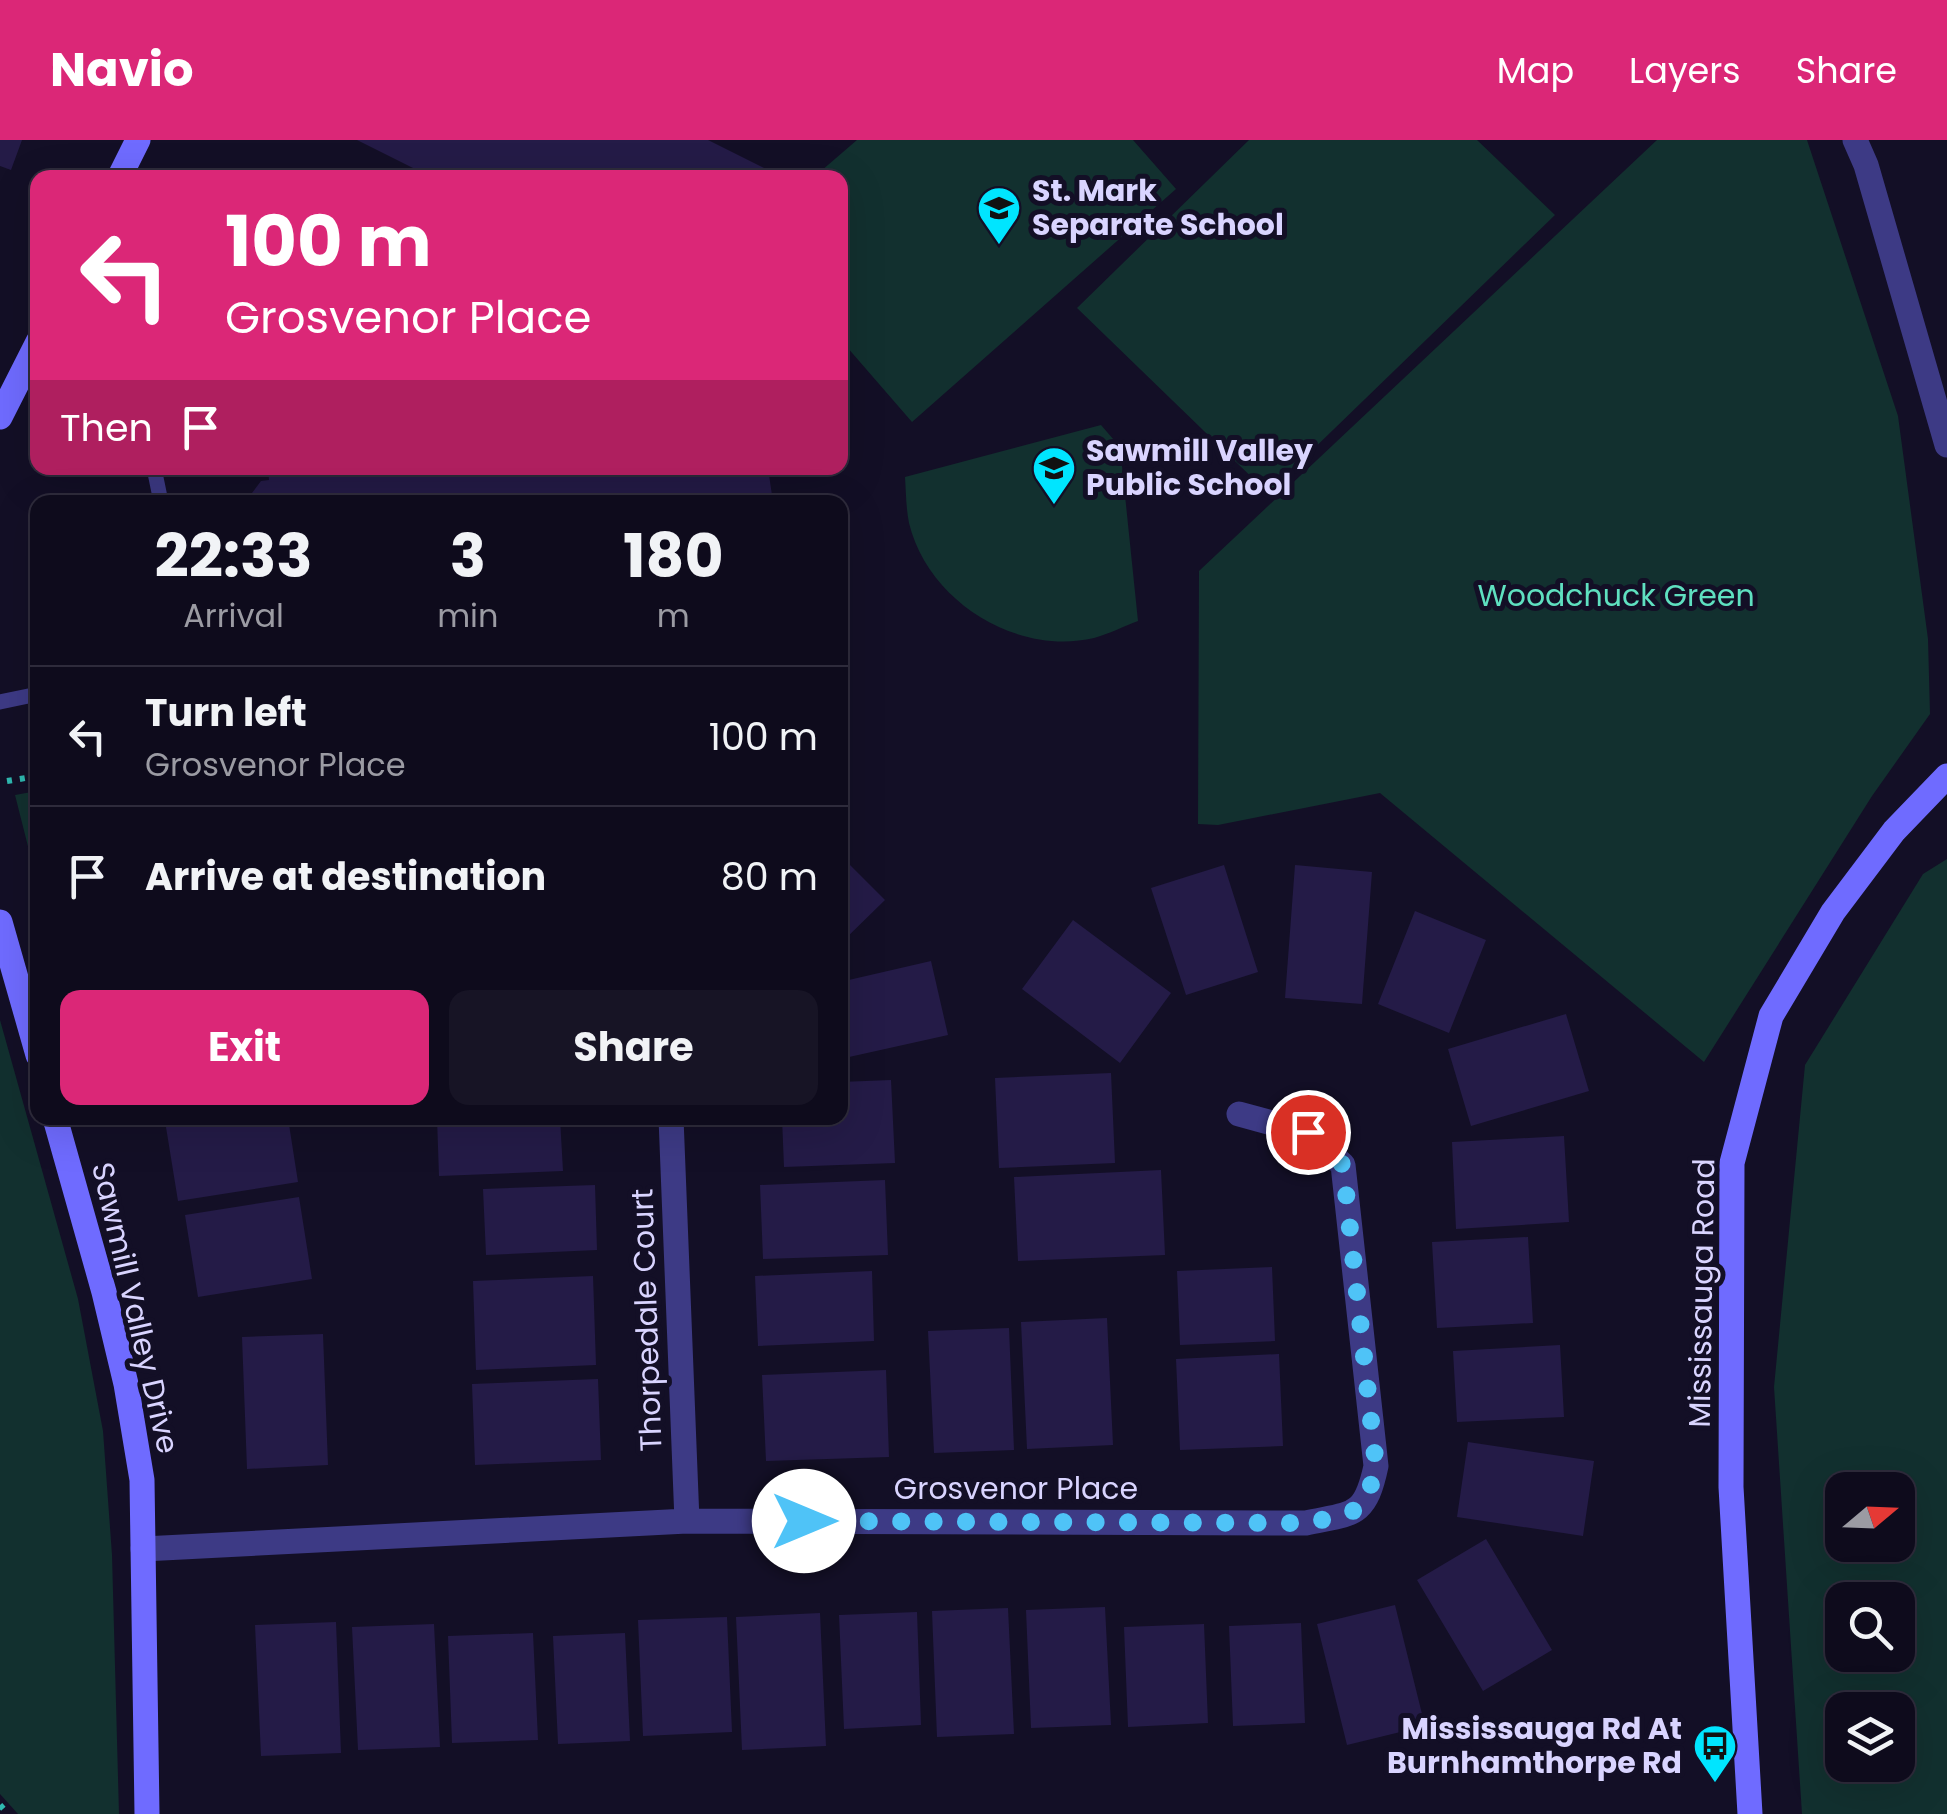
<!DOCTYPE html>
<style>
body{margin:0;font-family:Poppins,sans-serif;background:#171425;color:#f1f3f6;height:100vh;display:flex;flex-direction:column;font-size:38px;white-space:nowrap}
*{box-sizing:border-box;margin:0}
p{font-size:32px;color:#9b9ba3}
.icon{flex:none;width:55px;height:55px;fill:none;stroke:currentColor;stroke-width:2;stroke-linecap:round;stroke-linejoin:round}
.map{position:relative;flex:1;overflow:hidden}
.drawer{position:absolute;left:30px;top:355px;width:818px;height:630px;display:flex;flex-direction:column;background:#0e0b1c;border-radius:20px;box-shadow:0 10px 40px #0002,0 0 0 2px #2e2b3b}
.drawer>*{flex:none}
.guide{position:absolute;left:30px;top:30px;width:818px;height:305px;border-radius:20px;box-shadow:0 10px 40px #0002,0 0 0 2px #2e2b3b;background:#db2777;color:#fff;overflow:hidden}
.needle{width:65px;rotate:71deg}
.controls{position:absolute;left:1825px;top:1332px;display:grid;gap:20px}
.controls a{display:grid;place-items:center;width:90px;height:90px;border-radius:20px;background:#0e0b1c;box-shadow:0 10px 40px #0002,0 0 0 2px #2e2b3b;font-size:50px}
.pin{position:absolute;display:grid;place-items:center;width:85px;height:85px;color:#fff;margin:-42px;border:5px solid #fff;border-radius:50%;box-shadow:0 2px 10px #0007}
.me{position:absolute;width:110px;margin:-55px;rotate:90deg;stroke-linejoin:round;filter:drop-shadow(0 0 8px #0008)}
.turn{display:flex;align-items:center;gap:35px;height:210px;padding:0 30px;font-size:45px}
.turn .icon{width:130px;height:130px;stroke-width:2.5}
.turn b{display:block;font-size:70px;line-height:85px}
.then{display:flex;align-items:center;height:95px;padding:0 30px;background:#0003;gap:20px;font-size:38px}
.eta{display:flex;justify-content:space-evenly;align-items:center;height:170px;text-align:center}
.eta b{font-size:60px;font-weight:700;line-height:70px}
.primary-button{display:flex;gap:20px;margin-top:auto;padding:20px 30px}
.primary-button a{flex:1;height:115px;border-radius:20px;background:#db2777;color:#fff;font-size:40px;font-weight:700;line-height:115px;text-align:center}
.primary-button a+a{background:#171425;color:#f1f3f6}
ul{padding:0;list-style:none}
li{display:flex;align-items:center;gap:30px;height:140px;padding:0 30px;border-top:2px solid #2e2b3b}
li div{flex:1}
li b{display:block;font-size:38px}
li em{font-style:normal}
header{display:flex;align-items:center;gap:60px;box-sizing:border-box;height:140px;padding:0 50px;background:#db2777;color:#fff}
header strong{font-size:48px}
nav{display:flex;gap:55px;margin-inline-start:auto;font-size:35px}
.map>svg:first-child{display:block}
.green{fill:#12302f;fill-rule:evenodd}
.building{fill:#241b47}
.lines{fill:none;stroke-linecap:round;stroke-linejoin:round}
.path{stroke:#2fb8b0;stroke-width:6;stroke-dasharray:5 8;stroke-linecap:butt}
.lane{stroke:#3d3a85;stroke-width:15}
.street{stroke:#3d3a85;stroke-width:25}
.secondary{stroke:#6f6bff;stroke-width:25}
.route{stroke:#4fc3f7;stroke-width:18;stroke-dasharray:0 32.4}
.labels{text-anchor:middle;stroke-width:10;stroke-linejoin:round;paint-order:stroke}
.poi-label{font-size:30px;font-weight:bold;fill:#d9d4ff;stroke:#130f26;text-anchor:start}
.park-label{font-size:30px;fill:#5fe0c0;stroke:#130f26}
.street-label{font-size:30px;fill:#d9d4ff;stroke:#130f26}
</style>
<header>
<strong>Navio</strong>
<nav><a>Map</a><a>Layers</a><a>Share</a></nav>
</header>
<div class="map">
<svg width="1947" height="1674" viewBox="0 0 1947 1674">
<rect width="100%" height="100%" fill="#130f26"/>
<!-- green -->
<path class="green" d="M857,0H1133L1176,49L912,282L840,199V38L814,37Z
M1249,0H1477L1555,75L1268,353L1077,168Z
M1657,0H1807L1898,276L1928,499L1930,574L1872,656L1704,922L1380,653L1218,685L1198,684L1199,431Z
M1101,285L1120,307L1138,481C1124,486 1109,494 1094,498C1016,516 928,461 909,383C906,368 906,352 905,337Z
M37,651H38L37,742L15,655Z
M1947,719V1674H1802L1774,1247L1805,925L1923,734ZM1842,1350H1898V1405H1842ZM1898,1460V1515H1842V1460ZM1898,1570V1625H1842V1570Z
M0,880L78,1159L103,1291L112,1415L119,1674H18L0,1654Z"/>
<!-- building -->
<path class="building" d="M0,0H22L11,30L0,26Z
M357,0H708L764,28L760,38H466L459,34L458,38H433Z
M268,328H482L483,331L510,328H768L773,362H254L252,353L261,341L269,340Z
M840,715L885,760L840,804Z
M1224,725L1258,832L1186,855L1151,748Z
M1295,725L1372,732L1362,864L1285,858Z
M1415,771L1486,800L1449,893L1378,864Z
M1073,780L1171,853L1120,923L1022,849Z
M931,821L948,895L840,919V842Z
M1566,874L1589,951L1471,986L1448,909Z
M1111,933L1115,1023L999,1028L995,938Z
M891,940L895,1023L784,1027L782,978H840V942Z
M191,978H288L298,1042L178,1061L165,981Z
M437,978H560L563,1031L439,1036Z
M1564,996L1569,1082L1456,1089L1452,1002Z
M1161,1030L1165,1115L1018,1121L1014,1037Z
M885,1040L888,1115L763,1119L760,1045Z
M595,1045L597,1110L486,1115L483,1049Z
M299,1057L312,1139L198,1157L185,1075Z
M1528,1097L1533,1183L1437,1188L1432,1102Z
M1272,1127L1275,1201L1180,1205L1177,1131Z
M872,1131L874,1201L758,1206L755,1136Z
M593,1136L596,1225L476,1230L473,1141Z
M1107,1178L1113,1305L1027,1309L1021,1182Z
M1009,1188L1014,1310L934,1313L928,1191Z
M323,1194L328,1325L247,1329L242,1197Z
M1560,1205L1564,1277L1457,1282L1453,1211Z
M1279,1214L1283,1306L1180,1310L1176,1219Z
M886,1230L889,1317L766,1321L762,1235Z
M598,1239L601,1320L475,1325L472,1244Z
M1468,1302L1594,1321L1583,1396L1457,1377Z
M1486,1399L1552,1510L1483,1551L1417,1440Z
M1395,1465L1425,1586L1347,1605L1317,1484Z
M1105,1467L1111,1585L1031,1588L1026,1470Z
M1008,1468L1014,1594L937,1597L932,1471Z
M917,1472L921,1585L844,1589L839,1475Z
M820,1473L826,1606L742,1610L736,1477Z
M727,1477L732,1592L643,1596L638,1480Z
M336,1482L341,1613L261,1616L255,1485Z
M1301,1483L1305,1583L1233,1586L1229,1486Z
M434,1484L440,1607L358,1610L352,1487Z
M1204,1484L1208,1583L1128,1587L1124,1487Z
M533,1493L538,1600L452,1603L448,1496Z
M625,1493L630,1601L558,1604L553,1496Z"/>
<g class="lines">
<!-- path -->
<path class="path" d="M7,641L38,636
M0,1665L8,1674"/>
<!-- lane -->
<path class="lane" d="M154,328L161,362
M0,562L38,554"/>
<!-- street -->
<path class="street" d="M1855,0L1866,25L1947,305
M671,978L687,1381
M143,1409L687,1381L1306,1383C1353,1373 1365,1378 1376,1326L1343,1025L1308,993L1239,974"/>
<!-- secondary -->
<path class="secondary" d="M119,38L138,0
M0,277L38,202
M0,782L38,915
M55,978L104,1152L126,1244L142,1340L147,1674
M1750,1674L1731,1347L1732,1023L1771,876L1833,772L1894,691L1947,636"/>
</g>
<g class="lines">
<!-- route -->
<path class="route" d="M804,1381L1306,1383C1353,1373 1364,1378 1376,1326L1343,1025L1308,992"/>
</g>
<!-- icons -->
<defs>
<g id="school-pin" transform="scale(2.25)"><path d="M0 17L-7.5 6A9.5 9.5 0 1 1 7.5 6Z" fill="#00e5ff" stroke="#130f26"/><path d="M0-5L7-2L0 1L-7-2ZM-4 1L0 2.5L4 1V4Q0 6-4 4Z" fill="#111"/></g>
<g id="bus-pin" transform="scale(2.25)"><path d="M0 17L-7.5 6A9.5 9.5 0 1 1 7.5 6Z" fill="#00e5ff" stroke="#130f26"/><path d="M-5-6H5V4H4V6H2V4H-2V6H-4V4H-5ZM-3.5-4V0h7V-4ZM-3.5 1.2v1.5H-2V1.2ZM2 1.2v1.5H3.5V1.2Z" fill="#111"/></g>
</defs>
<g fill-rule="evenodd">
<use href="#school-pin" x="999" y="68"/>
<use href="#school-pin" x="1054" y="328"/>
<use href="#bus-pin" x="1715" y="1606"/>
</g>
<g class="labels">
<!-- poi labels -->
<g class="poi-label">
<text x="1032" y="61">St. Mark<tspan x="1032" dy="34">Separate School</tspan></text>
<text x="1086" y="321">Sawmill Valley<tspan x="1086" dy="34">Public School</tspan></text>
<text x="1682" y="1599" text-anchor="end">Mississauga Rd At<tspan x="1682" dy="34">Burnhamthorpe Rd</tspan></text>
</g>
<!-- park labels -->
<g class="park-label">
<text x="1616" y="466">Woodchuck Green</text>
</g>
<!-- street labels -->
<g class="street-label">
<text transform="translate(1702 1153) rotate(-89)" y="10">Mississauga Road</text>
<text transform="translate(135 1168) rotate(77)" y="10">Sawmill Valley Drive</text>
<text transform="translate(647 1180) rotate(-92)" y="10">Thorpedale Court</text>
<text x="1016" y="1359">Grosvenor Place</text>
</g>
</g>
</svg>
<div class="controls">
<a><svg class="needle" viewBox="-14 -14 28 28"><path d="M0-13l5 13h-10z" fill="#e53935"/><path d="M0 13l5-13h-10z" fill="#9b9ba3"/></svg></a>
<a><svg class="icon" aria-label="search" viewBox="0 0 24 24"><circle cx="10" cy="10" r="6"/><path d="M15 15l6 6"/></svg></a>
<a><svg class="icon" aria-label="layers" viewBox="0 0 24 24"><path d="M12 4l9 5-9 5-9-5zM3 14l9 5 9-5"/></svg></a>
</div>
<div class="pin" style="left:1308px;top:992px;background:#d93025"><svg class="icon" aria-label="arrive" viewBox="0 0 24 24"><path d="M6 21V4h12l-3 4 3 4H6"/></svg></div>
<svg class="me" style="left:804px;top:1381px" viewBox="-20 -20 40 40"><circle r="19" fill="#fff"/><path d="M0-13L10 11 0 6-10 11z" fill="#4fc3f7"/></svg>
<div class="guide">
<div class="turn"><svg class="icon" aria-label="left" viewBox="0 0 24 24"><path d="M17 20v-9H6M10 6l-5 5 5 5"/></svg><div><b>100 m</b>Grosvenor Place</div></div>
<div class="then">Then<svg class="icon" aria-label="arrive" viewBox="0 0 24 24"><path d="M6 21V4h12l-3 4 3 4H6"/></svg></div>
</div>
<section class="drawer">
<div class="eta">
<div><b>22:33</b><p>Arrival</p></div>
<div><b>3</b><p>min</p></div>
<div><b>180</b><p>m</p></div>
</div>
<ul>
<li><svg class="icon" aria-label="left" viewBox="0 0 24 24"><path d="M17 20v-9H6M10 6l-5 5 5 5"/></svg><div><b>Turn left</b><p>Grosvenor Place</p></div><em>100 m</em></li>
<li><svg class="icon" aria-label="arrive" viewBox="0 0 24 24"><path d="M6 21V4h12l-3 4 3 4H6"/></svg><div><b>Arrive at destination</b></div><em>80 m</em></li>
</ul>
<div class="primary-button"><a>Exit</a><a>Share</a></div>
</section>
</div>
